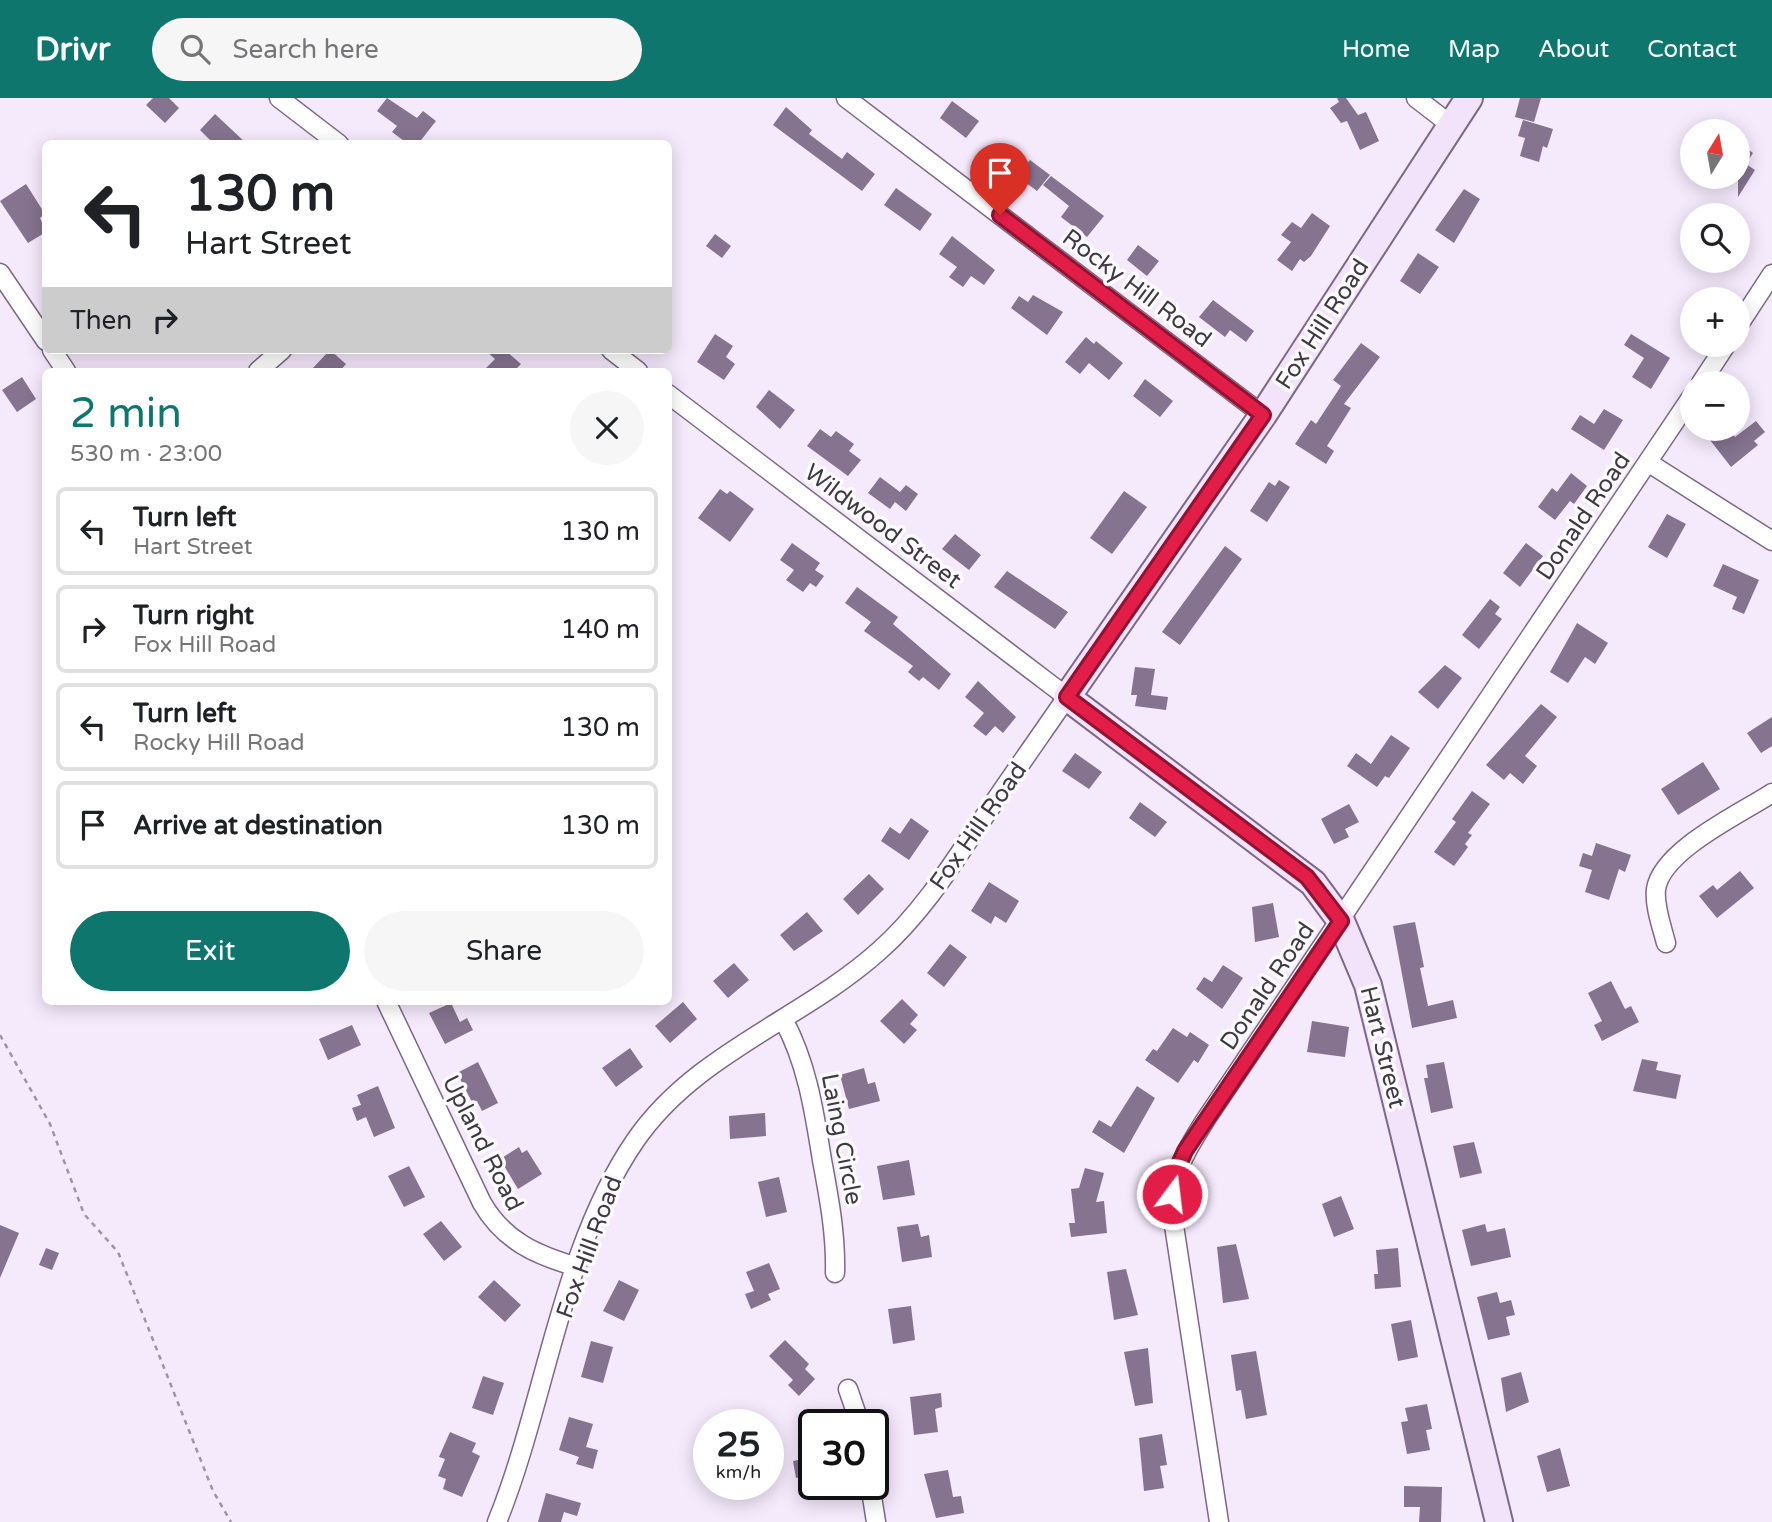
<!DOCTYPE html>
<meta charset="utf-8">
<style>
body{margin:0;font-family:"Varela Round",sans-serif;background:#f6f6f6;color:#202124;height:100vh;display:flex;flex-direction:column;font-size:26px;white-space:nowrap}
*{box-sizing:border-box;margin:0}
p{font-size:23px;color:#757577}
.icon{flex:none;width:38px;height:38px;fill:none;stroke:currentColor;stroke-width:2;stroke-linecap:round;stroke-linejoin:round}
.map{position:relative;flex:1;overflow:hidden}
.details{position:absolute;left:42px;top:270px;width:630px;height:637px;display:flex;flex-direction:column;background:#fff;border-radius:10px;box-shadow:0 4px 18px #0003}
.details>*{flex:none}
.top-card{position:absolute;left:42px;top:42px;width:630px;height:214px;border-radius:10px;box-shadow:0 4px 18px #0003;background:#fff;color:#202124;overflow:hidden}
.needle{width:46px;rotate:11deg}
.buttons{position:absolute;left:1680px;top:21px;display:grid;gap:14px}
.buttons a{display:grid;place-items:center;width:70px;height:70px;border-radius:50%;background:#fff;box-shadow:0 4px 18px #0003;font-size:35px}
.speed{position:absolute;left:693px;top:1311px;display:flex;gap:14px;font-size:35px;font-weight:700;text-align:center}
.speed>*{display:grid;place-content:center;width:91px;height:91px;border-radius:50%;background:#fff;box-shadow:0 4px 18px #0003;line-height:1}
.speed small{font-size:18px;font-weight:400}
.speed .limit{border:4px solid #111;border-radius:10px;background:#fff;color:#111}
.pin{position:absolute;display:grid;place-items:center;width:60px;height:60px;color:#fff;margin:-72px -30px;border-radius:50% 50% 50% 0;rotate:-45deg;box-shadow:0 0 7px #0007}
.pin .icon{rotate:45deg}
.me{position:absolute;width:77px;margin:-38px;rotate:15deg;stroke-linejoin:round;filter:drop-shadow(0 0 5px #0008)}
.turn{display:flex;align-items:center;gap:24px;height:147px;padding:0 28px;font-size:32px}
.turn .icon{width:91px;height:91px;stroke-width:2.5}
.turn b{display:block;font-size:49px;line-height:60px}
.then{display:flex;align-items:center;height:66px;padding:0 28px;background:#0003;gap:14px;font-size:26px}
.round{display:grid;place-items:center;flex:none;width:74px;height:74px;border-radius:37px;background:#f6f6f6}
.overview{display:flex;align-items:center;justify-content:space-between;height:119px;padding:0 28px}
h1{font-size:42px;font-weight:600;line-height:52px;color:#0f766e}
.primary-button{display:flex;gap:14px;margin-top:auto;padding:14px 28px}
.primary-button a{flex:1;height:80px;border-radius:42px;background:#0f766e;color:#fff;font-size:28px;font-weight:600;line-height:80px;text-align:center}
.primary-button a+a{background:#f6f6f6;color:#202124}
ul{padding:0;list-style:none}
li{display:flex;align-items:center;gap:21px;height:88px;margin:0 14px 10px;padding:0 14px;border:4px solid #e0e0e0;border-radius:10px}
li div{flex:1}
li b{display:block;font-size:26px}
li em{font-style:normal}
header{display:flex;align-items:center;gap:42px;box-sizing:border-box;height:98px;padding:0 35px;background:#0f766e;color:#fff}
header strong{font-size:33px}
nav{display:flex;gap:38px;margin-inline-start:auto;font-size:24px}
.search{width:490px;height:63px;background:#f6f6f6;display:flex;align-items:center;gap:18px;box-sizing:border-box;padding:0 24px;border-radius:38px;color:#757577;font-size:26px}
.map>svg:first-child{display:block}
.building{fill:#85738f}
.lines{fill:none;stroke-linecap:round;stroke-linejoin:round}
.street-casing{stroke:#7b6985;stroke-width:21}
.secondary-casing{stroke:#7b6985;stroke-width:30}
.path{stroke:#9e95a4;stroke-width:2.5;stroke-dasharray:5 5;stroke-linecap:butt}
.street{stroke:#fff;stroke-width:18}
.secondary{stroke:#f2e3fb;stroke-width:26}
.route-casing{stroke:#92132f;stroke-width:18}
.route{stroke:#e11d48;stroke-width:12}
.labels{text-anchor:middle;stroke-width:7;stroke-linejoin:round;paint-order:stroke}
.street-label{font-size:24px;fill:#403945;stroke:#fbfbfb}
</style>
<header>
<strong>Drivr</strong>
<div class="search"><svg class="icon" aria-label="search" viewBox="0 0 24 24"><circle cx="10" cy="10" r="6"/><path d="M15 15l6 6"/></svg>Search here</div>
<nav><a>Home</a><a>Map</a><a>About</a><a>Contact</a></nav>
</header>
<div class="map">
<svg width="1772" height="1424" viewBox="0 0 1772 1424">
<rect width="100%" height="100%" fill="#f5e9fc"/>
<!-- building -->
<path class="building" d="M153,0H169L179,10L165,25L146,7Z
M387,0L417,20L423,13L436,23L418,46H408L392,34L397,28L377,13Z
M1337,0H1346L1358,17L1366,14L1379,43L1360,52L1347,23L1341,25L1330,10L1339,4Z
M1520,0H1541L1534,24L1515,19Z
M952,3L979,23L966,40L940,20Z
M786,9L812,32L809,36L842,61L847,54L875,76L862,93L773,27Z
M215,16L247,46H214L200,32Z
M1523,22L1553,31L1547,50L1543,48L1539,64L1520,58L1525,40L1518,38Z
M1738,44L1753,55L1746,66L1755,72L1738,99Z
M1030,62L1050,77L1037,93L1017,78Z
M1051,78L1104,118L1087,139L1061,119L1069,108L1043,87Z
M26,86L45,116L40,120L46,134L28,145L0,103Z
M896,90L932,116L920,133L884,107Z
M1464,91L1480,101L1454,145L1435,132Z
M1312,115L1330,128L1311,158L1304,164L1300,161L1292,173L1277,162L1291,144L1281,137L1292,124L1301,130Z
M715,136L731,148L722,160L706,148Z
M952,138L995,172L984,187L971,178L963,189L949,179L957,169L939,156Z
M1138,147L1159,163L1147,178L1127,162Z
M1418,155L1439,169L1420,196L1400,183Z
M1033,197L1063,214L1047,237L1011,210L1019,198L1028,204Z
M1213,202L1254,233L1246,244L1230,232L1225,239L1199,219Z
M715,236L733,248L726,259L735,266L724,282L697,264Z
M1631,236L1670,260L1651,291L1632,279L1644,260L1624,247Z
M1086,239L1094,246L1096,243L1123,265L1109,282L1089,265L1080,276L1065,264Z
M1361,245L1380,259L1344,306L1351,310L1327,348L1334,353L1326,366L1295,346L1311,322L1316,326L1341,288L1333,282Z
M330,252L346,266L340,273H310Z
M485,252H505L521,266L514,273H483L495,261Z
M22,279L36,301L17,314L2,292Z
M1145,281L1173,303L1160,319L1133,298Z
M769,292L795,312L780,331L756,309Z
M1604,311L1623,322L1604,352L1571,331L1580,317L1594,326Z
M1756,323L1765,334L1754,343L1758,347L1731,369L1710,342L1725,331H1729L1735,339Z
M820,331L831,339L836,333L854,346L849,353L861,362L848,378L807,348Z
M1571,375L1587,388L1574,406L1570,403L1555,422L1538,409L1552,390L1557,394Z
M880,379L900,394L906,387L918,396L906,413L895,404L890,411L868,395Z
M1279,382L1290,389L1267,424L1250,413L1269,384L1275,388Z
M720,391L727,396L730,393L754,411L730,444L698,420Z
M1124,393L1147,409L1112,456L1090,440Z
M1667,416L1686,426L1667,460L1648,449Z
M955,436L981,457L969,472L942,451Z
M792,445L820,465L815,472L824,478L816,489L810,485L803,494L786,482L794,472L780,462Z
M1526,445L1543,458L1520,489L1503,475Z
M1225,448L1242,461L1180,547L1162,534Z
M1723,466L1759,482L1744,516L1732,511L1737,499L1713,488Z
M1007,473L1068,514L1055,531L994,489Z
M857,489L898,519L893,526L951,576L939,592L923,579L919,583L908,574L913,568L864,533L871,524L845,505Z
M1490,501L1500,509L1495,516L1502,521L1479,551L1462,537Z
M1577,525L1608,545L1595,566L1585,559L1568,585L1550,574Z
M1445,567L1462,580L1438,611L1418,594Z
M1135,569L1155,571L1151,597L1168,599L1166,612L1135,608L1137,597H1131Z
M978,583L1016,619L1003,635L995,628L986,638L973,628L984,615L965,599Z
M1541,606L1557,619L1525,658L1537,668L1523,686L1510,675L1504,682L1486,667Z
M1772,619V648L1761,655L1747,635Z
M1391,637L1410,650L1389,680L1385,678L1377,689L1347,668L1356,655L1371,666Z
M1075,655L1102,674L1089,691L1062,673Z
M1703,664L1720,691L1678,717L1661,691Z
M1472,693L1490,706L1468,735L1472,737L1465,746L1468,749L1454,768L1434,754L1456,724L1452,721Z
M1140,704L1167,724L1155,739L1129,720Z
M1349,706L1359,724L1345,731L1349,739L1334,746L1321,721Z
M911,720L929,733L909,762L881,743L890,729L900,736Z
M1596,745L1631,757L1625,774L1619,771L1609,802L1585,794L1592,772L1579,768L1583,755L1592,758Z
M1740,773L1754,790L1717,820L1699,798L1713,787L1717,792Z
M869,776L884,791L858,817L843,801Z
M989,784L1019,803L1006,825L995,818L991,826L971,813Z
M1273,805L1279,839L1255,844L1252,809Z
M807,814L823,833L794,853L780,837Z
M1415,824L1424,869L1420,870L1428,908L1453,902L1457,920L1412,930L1393,828Z
M950,846L967,859L944,889L927,875Z
M734,865L749,882L728,900L713,883Z
M1223,867L1243,880L1222,911L1196,891L1204,879L1212,884Z
M1611,883L1625,911L1631,908L1639,924L1602,943L1594,927L1602,923L1588,895Z
M902,901L918,917L910,926L917,932L904,946L880,923Z
M683,904L697,921L670,945L655,928Z
M451,905L460,924L467,920L473,932L445,946L429,915Z
M1312,923L1349,929L1345,959L1307,954Z
M352,927L361,947L328,962L319,941Z
M1173,930L1187,939L1190,934L1209,947L1198,965L1194,962L1178,985L1145,962L1153,951L1157,953Z
M630,950L643,969L616,989L602,970Z
M1642,961L1658,964L1656,972L1681,977L1676,1001L1633,993Z
M478,964L498,1005L482,1013L477,1003L473,1006L457,975Z
M1444,964L1453,1010L1431,1015L1424,980H1428L1426,967Z
M864,970L868,986L875,984L880,1003L849,1011L840,977Z
M378,988L395,1030L374,1039L366,1019L357,1023L352,1010L361,1007L357,997Z
M1137,988L1155,1000L1124,1055L1092,1034L1099,1022L1111,1029Z
M765,1015L766,1038L730,1041L729,1018Z
M1474,1044L1482,1075L1460,1080L1453,1048Z
M519,1049L522,1055L527,1052L542,1076L518,1091L500,1061Z
M909,1062L915,1097L883,1102L877,1068Z
M409,1068L425,1099L404,1109L388,1078Z
M1085,1070L1104,1075L1096,1104L1104,1103L1107,1135L1071,1139L1069,1125H1075L1071,1091L1079,1090Z
M779,1079L787,1114L766,1119L758,1084Z
M1341,1098L1354,1131L1334,1139L1322,1106Z
M441,1123L462,1149L444,1163L423,1136Z
M918,1126L921,1139L929,1137L932,1159L902,1164L897,1129Z
M1485,1126L1487,1134L1505,1130L1511,1159L1471,1168L1462,1132Z
M0,1127L19,1135L0,1180Z
M1236,1146L1249,1201L1223,1205L1217,1149Z
M46,1150L59,1155L52,1172L39,1167Z
M1398,1150L1401,1189L1375,1191L1374,1176H1378L1376,1152Z
M769,1165L780,1191L768,1196L771,1202L751,1211L745,1196L754,1193L746,1174Z
M1126,1171L1138,1217L1114,1222L1107,1174Z
M494,1182L521,1207L505,1224L478,1199Z
M619,1182L639,1192L624,1223L603,1213Z
M1497,1194L1500,1205L1511,1202L1515,1217L1506,1219L1510,1237L1488,1242L1477,1199Z
M911,1208L915,1242L893,1246L888,1211Z
M1411,1222L1418,1259L1398,1263L1391,1226Z
M785,1242L809,1266L805,1271L815,1281L799,1298L788,1287L793,1282L769,1258Z
M591,1243L613,1249L603,1285L581,1279Z
M1148,1250L1153,1305L1135,1308L1124,1254Z
M1256,1253L1267,1317L1246,1321L1241,1292L1236,1293L1231,1257Z
M1521,1274L1529,1304L1506,1314L1501,1280Z
M483,1278L504,1285L493,1317L472,1310Z
M941,1295L942,1309L935,1311L938,1334L914,1337L910,1299Z
M1427,1306L1432,1331L1426,1332L1430,1352L1407,1356L1401,1324L1408,1323L1405,1310Z
M569,1319L593,1326L586,1349L598,1352L593,1371L576,1366L579,1359L559,1352Z
M450,1334L476,1345L472,1354L480,1358L462,1399L443,1391L446,1381L438,1378L445,1361L439,1359Z
M1162,1336L1167,1367L1160,1368L1164,1390L1144,1393L1139,1340Z
M1560,1350L1570,1388L1547,1394L1537,1358Z
M814,1359V1376L796,1380L793,1363Z
M948,1372L953,1399L961,1398L964,1415L936,1420L924,1376Z
M1404,1388L1442,1389L1441,1424H1419L1420,1409H1404Z
M546,1395L581,1405L577,1418L564,1414L561,1424H538Z"/>
<g class="lines">
<!-- street casing -->
<g class="street-casing">
<path id="street" d="M279,0L339,46
M846,0L1263,317
M1416,0L1451,27
M0,175L46,243
M1738,228L1772,176
M52,252L66,273
M611,252L638,273
M258,273L282,252
M1701,285L1726,247
M1649,365L1772,443
M1666,845C1662,829 1654,808 1656,791C1662,752 1740,716 1772,695
M386,903L482,1105C504,1143 536,1157 577,1169
M783,921C807,965 814,1012 822,1062C829,1100 836,1136 835,1175
M848,1291L860,1326
M870,1386L876,1424
M497,1424C546,1303 561,1151 635,1043C695,955 802,922 879,853C920,817 950,770 980,725C1009,682 1038,641 1067,599L668,296
M1219,1424L1172,1114C1170,1077 1187,1051 1206,1021L1692,298"/>
</g>
<!-- secondary casing -->
<g class="secondary-casing">
<path id="secondary" d="M1469,0L1263,317L1067,599L1313,785L1341,823L1368,887L1499,1424"/>
</g>
<!-- path -->
<path class="path" d="M0,937L50,1026L84,1116L118,1154L213,1393L231,1424"/>
<!-- street -->
<use href="#street" class="street"/>
<!-- secondary -->
<use href="#secondary" class="secondary"/>
</g>
<g class="lines">
<!-- route casing -->
<g class="route-casing">
<path id="route" d="M1000,117L1263,317L1067,599L1307,779L1341,823L1185,1053L1178,1069L1172,1096"/>
</g>
<!-- route -->
<use href="#route" class="route"/>
</g>
<g class="labels">
<!-- street labels -->
<g class="street-label">
<text transform="translate(1137 190) rotate(37)" y="8">Rocky Hill Road</text>
<text transform="translate(1322 226) rotate(-57)" y="8">Fox Hill Road</text>
<text transform="translate(1583 418) rotate(-56)" y="8">Donald Road</text>
<text transform="translate(883 428) rotate(37)" y="8">Wildwood Street</text>
<text transform="translate(978 728) rotate(-55)" y="8">Fox Hill Road</text>
<text transform="translate(1267 888) rotate(-56)" y="8">Donald Road</text>
<text transform="translate(1383 949) rotate(76)" y="8">Hart Street</text>
<text transform="translate(842 1041) rotate(79)" y="8">Laing Circle</text>
<text transform="translate(483 1045) rotate(63)" y="8">Upland Road</text>
<text transform="translate(589 1149) rotate(-70)" y="8">Fox Hill Road</text>
</g>
</g>
</svg>
<div class="buttons">
<a><svg class="needle" viewBox="-14 -14 28 28"><path d="M0-13l5 13h-10z" fill="#e53935"/><path d="M0 13l5-13h-10z" fill="#757577"/></svg></a>
<a><svg class="icon" aria-label="search" viewBox="0 0 24 24"><circle cx="10" cy="10" r="6"/><path d="M15 15l6 6"/></svg></a>
<a>+</a>
<a>−</a>
</div>
<div class="speed"><div>25<small>km/h</small></div><div class="limit">30</div></div>
<div class="pin" style="left:1000px;top:117px;background:#d93025"><svg class="icon" aria-label="arrive" viewBox="0 0 24 24"><path d="M6 21V4h12l-3 4 3 4H6"/></svg></div>
<svg class="me" style="left:1172px;top:1096px" viewBox="-20 -20 40 40"><circle r="17" fill="#e11d48" stroke="#fff" stroke-width="3"/><path d="M0-11L8 9 0 5-8 9z" fill="#fff"/></svg>
<div class="top-card">
<div class="turn"><svg class="icon" aria-label="left" viewBox="0 0 24 24"><path d="M17 20v-9H6M10 6l-5 5 5 5"/></svg><div><b>130 m</b>Hart Street</div></div>
<div class="then">Then<svg class="icon" aria-label="right" viewBox="0 0 24 24"><path d="M7 20v-9h11M14 6l5 5-5 5"/></svg></div>
</div>
<section class="details">
<div class="overview"><div><h1>2 min</h1><p>530 m · 23:00</p></div><a class="round"><svg class="icon" aria-label="close" viewBox="0 0 24 24"><path d="M6 6l12 12M18 6L6 18"/></svg></a></div>
<ul>
<li><svg class="icon" aria-label="left" viewBox="0 0 24 24"><path d="M17 20v-9H6M10 6l-5 5 5 5"/></svg><div><b>Turn left</b><p>Hart Street</p></div><em>130 m</em></li>
<li><svg class="icon" aria-label="right" viewBox="0 0 24 24"><path d="M7 20v-9h11M14 6l5 5-5 5"/></svg><div><b>Turn right</b><p>Fox Hill Road</p></div><em>140 m</em></li>
<li><svg class="icon" aria-label="left" viewBox="0 0 24 24"><path d="M17 20v-9H6M10 6l-5 5 5 5"/></svg><div><b>Turn left</b><p>Rocky Hill Road</p></div><em>130 m</em></li>
<li><svg class="icon" aria-label="arrive" viewBox="0 0 24 24"><path d="M6 21V4h12l-3 4 3 4H6"/></svg><div><b>Arrive at destination</b></div><em>130 m</em></li>
</ul>
<div class="primary-button"><a>Exit</a><a>Share</a></div>
</section>
</div>
